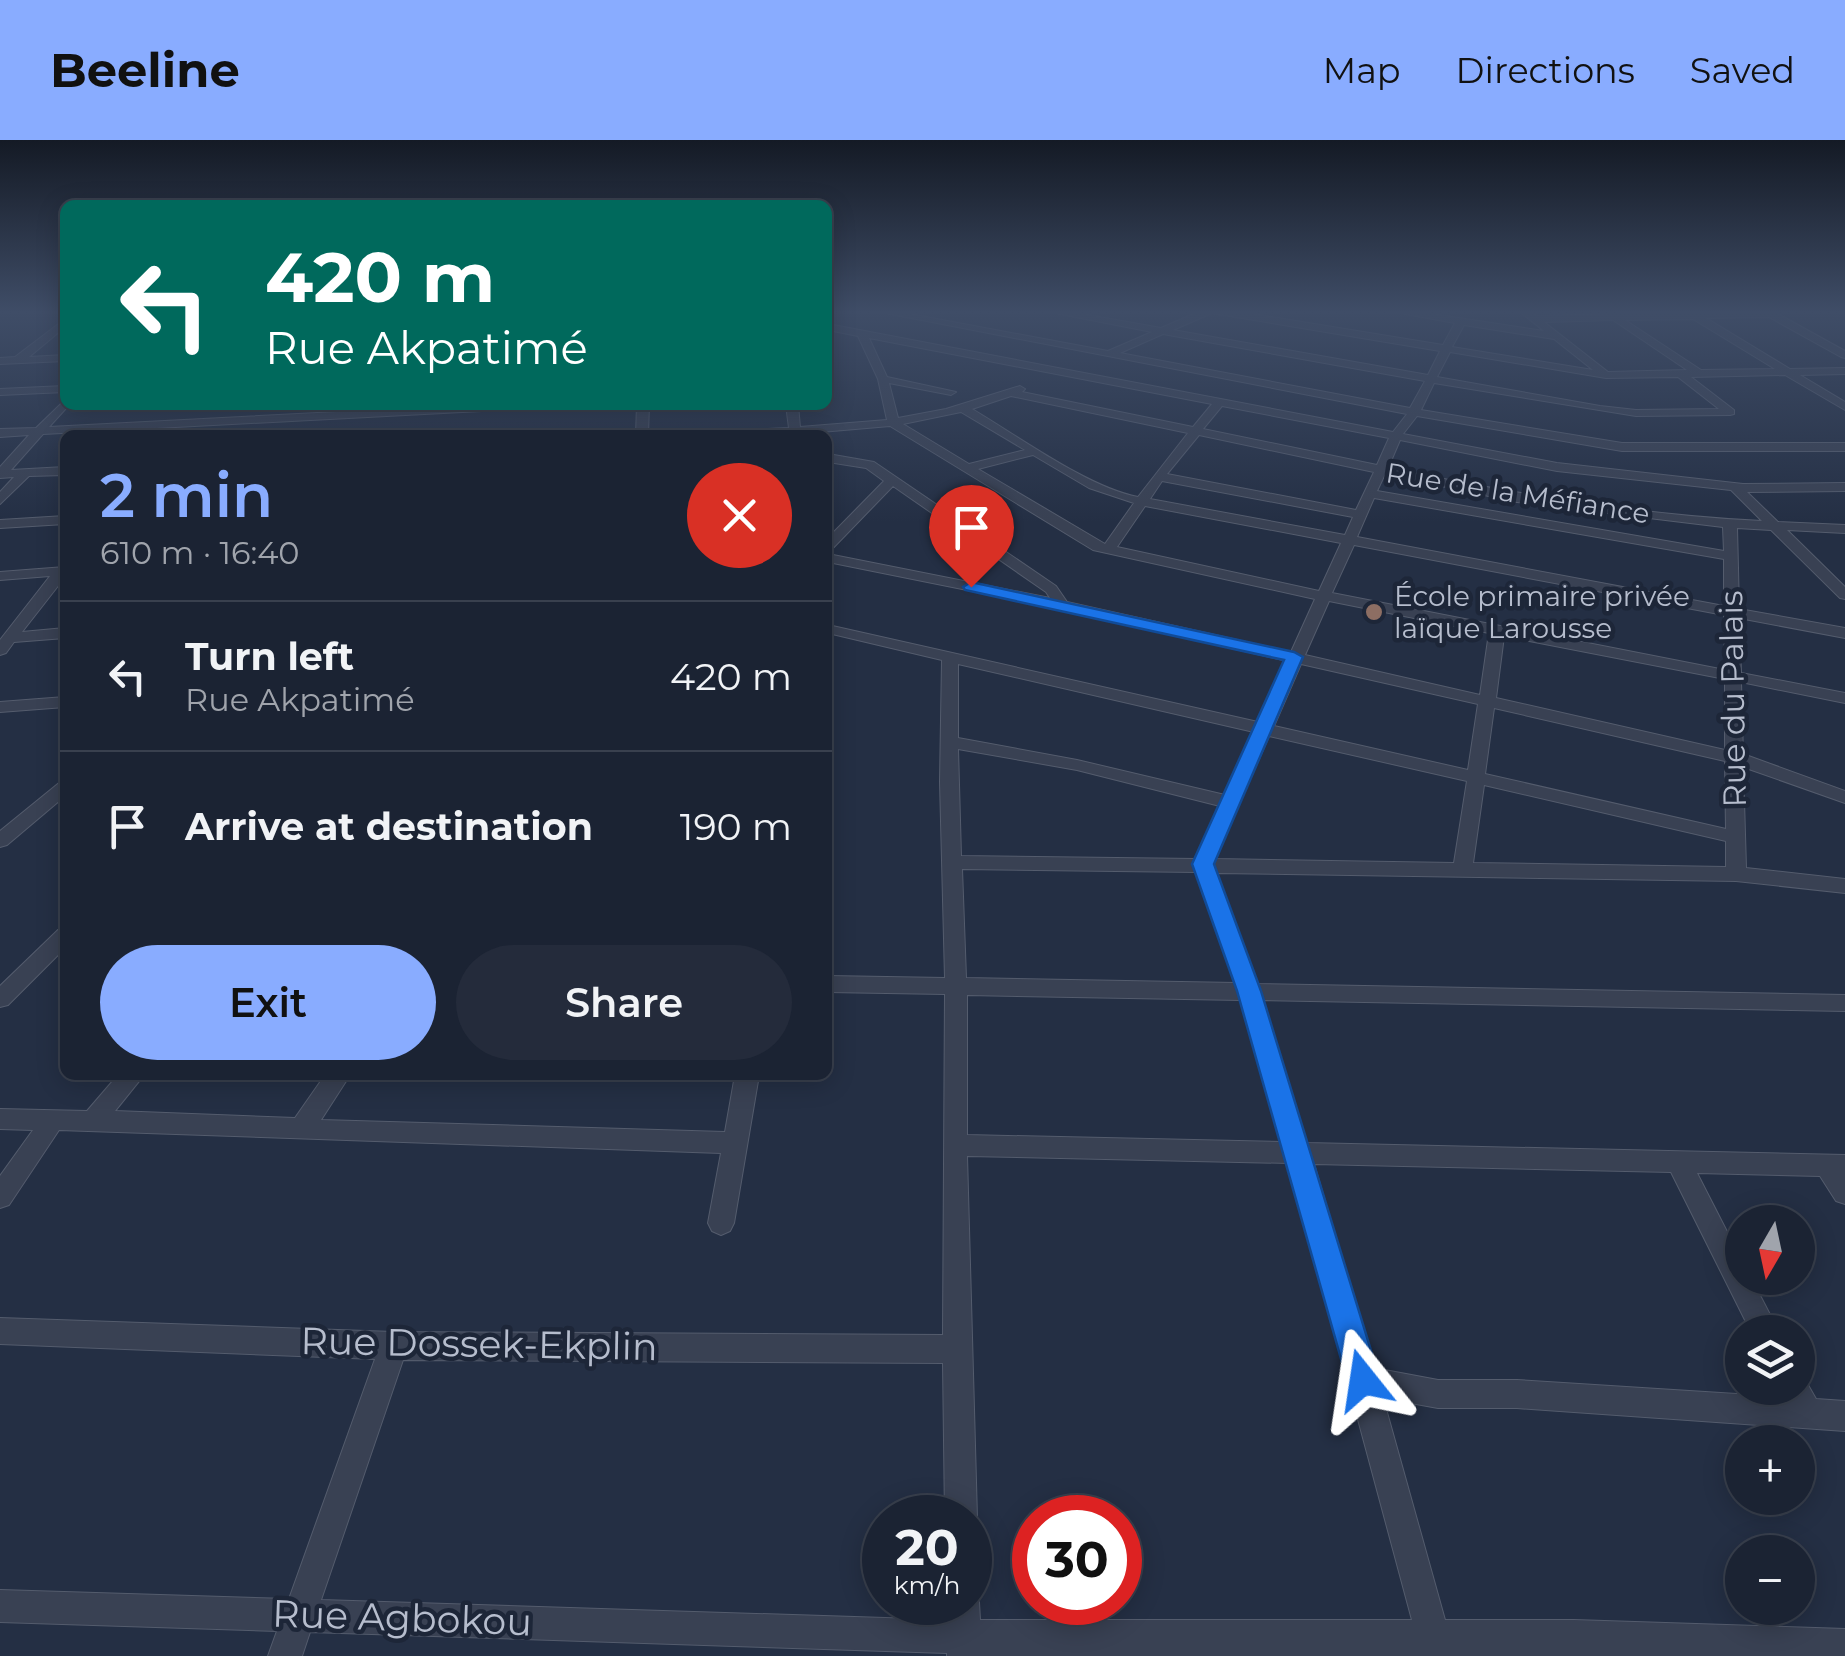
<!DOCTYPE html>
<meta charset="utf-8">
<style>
body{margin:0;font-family:Montserrat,sans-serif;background:#242b3b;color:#f1f3f6;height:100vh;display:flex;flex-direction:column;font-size:38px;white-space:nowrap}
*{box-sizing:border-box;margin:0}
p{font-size:32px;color:#a0a4ac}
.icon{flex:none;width:55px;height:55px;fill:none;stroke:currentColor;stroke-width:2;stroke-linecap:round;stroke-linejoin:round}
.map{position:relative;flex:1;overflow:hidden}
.panel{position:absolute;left:60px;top:290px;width:772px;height:650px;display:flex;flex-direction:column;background:#1b2333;border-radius:15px;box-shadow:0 5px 25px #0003,0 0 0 2px #39404e}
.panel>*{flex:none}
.hud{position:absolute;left:60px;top:60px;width:772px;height:210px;border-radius:15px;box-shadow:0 5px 25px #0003,0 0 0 2px #39404e;background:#00695c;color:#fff;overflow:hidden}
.needle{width:65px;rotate:189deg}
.controls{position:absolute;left:1725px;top:1065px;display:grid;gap:20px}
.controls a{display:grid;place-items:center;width:90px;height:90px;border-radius:50%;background:#1b2333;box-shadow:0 5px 25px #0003,0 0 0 2px #39404e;font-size:50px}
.speed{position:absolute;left:862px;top:1355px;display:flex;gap:20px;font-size:50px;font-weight:700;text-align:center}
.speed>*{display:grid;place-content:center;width:130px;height:130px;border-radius:50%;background:#1b2333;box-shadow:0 5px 25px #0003,0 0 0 2px #39404e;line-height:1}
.speed small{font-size:25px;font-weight:400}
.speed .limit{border:15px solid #d22;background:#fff;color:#111}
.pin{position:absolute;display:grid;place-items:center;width:85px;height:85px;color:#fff;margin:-102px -42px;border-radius:50% 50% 50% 0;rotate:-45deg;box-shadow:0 0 10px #0007}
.pin .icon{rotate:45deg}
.me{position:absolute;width:110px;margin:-55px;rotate:345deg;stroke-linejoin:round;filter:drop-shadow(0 0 8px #0008)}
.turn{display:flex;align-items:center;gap:35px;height:210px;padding:0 40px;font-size:45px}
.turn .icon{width:130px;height:130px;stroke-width:2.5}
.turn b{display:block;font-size:70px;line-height:85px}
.round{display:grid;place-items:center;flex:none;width:105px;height:105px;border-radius:52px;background:#242b3b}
.headline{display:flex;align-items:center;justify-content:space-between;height:170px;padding:0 40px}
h1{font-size:60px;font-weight:600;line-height:75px;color:#89acff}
.button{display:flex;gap:20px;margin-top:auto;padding:20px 40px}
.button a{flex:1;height:115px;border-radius:60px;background:#89acff;color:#111;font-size:40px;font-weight:600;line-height:115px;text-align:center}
.button a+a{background:#242b3b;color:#f1f3f6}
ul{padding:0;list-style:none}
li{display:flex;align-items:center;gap:30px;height:150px;padding:0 40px;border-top:2px solid #39404e}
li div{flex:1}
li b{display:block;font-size:38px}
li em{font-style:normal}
header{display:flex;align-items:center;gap:60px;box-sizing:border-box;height:140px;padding:0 50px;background:#89acff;color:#111}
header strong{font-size:48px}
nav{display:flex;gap:55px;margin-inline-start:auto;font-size:35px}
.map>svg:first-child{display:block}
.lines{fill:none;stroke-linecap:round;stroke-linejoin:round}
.minor-casing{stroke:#545c6d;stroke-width:2}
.minor{fill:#394153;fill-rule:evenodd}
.route{fill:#1a73e8;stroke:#114b97;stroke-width:2.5}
.education-dot{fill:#8d6e63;stroke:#1d2638;stroke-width:4}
.labels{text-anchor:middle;stroke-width:9;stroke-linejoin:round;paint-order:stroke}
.far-street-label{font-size:28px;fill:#b6bdcd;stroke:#1d2638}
.far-poi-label{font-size:28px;fill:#b6bdcd;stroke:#1d2638;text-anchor:start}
.street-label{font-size:32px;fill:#b6bdcd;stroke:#1d2638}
.near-street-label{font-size:38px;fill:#b6bdcd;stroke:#1d2638}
</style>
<header>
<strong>Beeline</strong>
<nav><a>Map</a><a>Directions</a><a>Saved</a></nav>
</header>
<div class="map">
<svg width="1845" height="1516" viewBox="0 0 1845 1516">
<rect width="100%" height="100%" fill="#242f44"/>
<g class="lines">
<!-- minor casing -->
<g class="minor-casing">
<path id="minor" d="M870,170H889L1108,211L1152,192L1040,170H1060L1161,188L1203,170H1228L1443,205L1455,183L1384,170H1406L1544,191L1518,170H1529L1537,176L1771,170L1845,211V218L1841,217L1769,177L1706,178L1790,229L1845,228V234L1800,235L1845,262V270L1785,235L1691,237L1734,270V274L1730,275L1636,276L1434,243L1421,270L1622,303H1845V311H1622L1417,276L1403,294L1557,323L1743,344L1845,343V351L1747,352L1778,382L1845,385V393L1787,390L1845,447V459L1840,458L1771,390L1737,388L1739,469L1845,488V498L1739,478L1741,533L1845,553V563L1741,542L1743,614L1845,651V663L1743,627L1746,728L1845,739V753L1736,741L1216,733L1257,844L1845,855V871L1263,860L1307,1003L1845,1015V1064L1836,1061L1820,1036L1697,1033L1742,1121V1138H1751L1779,1192H1751L1671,1032L1314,1024L1374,1228L1438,1240H1517L1783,1257L1780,1248H1798V1235L1804,1238L1816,1259L1845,1261V1291L1517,1268H1438L1383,1258L1445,1480H1574L1845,1489V1516H947V1513L310,1492L302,1516H268L277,1491L0,1482V1450L289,1459L375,1219L0,1204V1178L394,1192L943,1195L945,854L828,852V836L945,838L940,642L942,520L828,493V485L1258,582L1287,521L1062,469L828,422V414L1050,458L1046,452L893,346L833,408L828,409V398L884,341L866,328L828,322V314L874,322L1056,446L1067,462L1291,512L1315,459L1093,410L890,286L786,295H712L718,291L789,288L786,265H798L800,287L887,280L878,239L858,196L828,190V184L1393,292L1407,274ZM1212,173L1440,211L1428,235L1173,190ZM1693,179L1775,229L1701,230L1625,180ZM1613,180L1687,230L1608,232L1544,182ZM1464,185L1554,199L1593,230L1452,207ZM1163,194L1425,241L1410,268L1120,213ZM869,198L1212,264L1193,287L1022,252L1025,249L1020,246L946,269L898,278L889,243L951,255L956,252L887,237ZM1450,212L1606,238L1678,237L1719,269L1636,270L1600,266L1437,237ZM1011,256L1188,293L1138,357C1087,347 1018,296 972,269ZM1222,266L1389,298L1377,325L1203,289ZM961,272L1025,310L969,324L903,284ZM1199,295L1374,332L1356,370L1167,334ZM1400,300L1557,331L1731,350L1762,381C1636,375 1512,353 1388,328ZM1033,315L1089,348L1134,363L1105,404L978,329ZM1385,334L1517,362L1723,387L1724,411L1377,351ZM1162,341L1353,377L1345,395L1150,359ZM1374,358L1724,419V466L1357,397ZM1145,366L1341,403L1319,451L1117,407ZM1354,405L1724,475L1725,530L1332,453ZM1329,461L1489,493L1480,555L1305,515ZM1504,496L1725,539V610L1496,558ZM958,524L1254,592L1225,655L1077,620L958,598ZM1301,524L1478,564L1468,630L1274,586ZM1494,568L1725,621L1726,689L1485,634ZM1269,596L1467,641L1454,723L1215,719ZM958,609L1077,630L1220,666L1196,719L961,716ZM1484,645L1726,701V727L1473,723ZM962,729L1196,732L1236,843L966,838ZM967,855L1241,860L1283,1002L967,995ZM967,1016L1289,1023L1412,1480H980L979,1462L975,1450L970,1449V1462H947V1480L321,1460L403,1220L943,1223L945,1378H970L972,1389L977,1378Z
M65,179V187L29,217L65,215V221L0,224V218L15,217Z
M65,246V252L0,255V249Z
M65,260V265H69L49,287L473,265H544L538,268L43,294L11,330L65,327V335L29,336L0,364V352L14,337L0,338V327L29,295L0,297V289L36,288Z
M637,265H649L648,295H636Z
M65,376V384L0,388V380Z
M65,427V437L22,492L65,488V498L14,502L6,513L0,515V500L50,436L0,440V432Z
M65,557V567L0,572V562Z
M65,641V656L7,705L0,707V691L59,643Z
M65,788V808L8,865L0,867V846L58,790Z
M118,935H144L115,971L295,978L325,935H350L321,980L725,992L735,935H759L734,1083L730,1091L721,1095L712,1091L708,1083L721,1013L59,990L9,1065L0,1068V1036L33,990L0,989V969L87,971Z"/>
</g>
<!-- minor -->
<use href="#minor" class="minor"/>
</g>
<!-- sky -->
<linearGradient id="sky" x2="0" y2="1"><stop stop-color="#141a25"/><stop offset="0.45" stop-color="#3f4d67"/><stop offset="1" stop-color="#3f4d67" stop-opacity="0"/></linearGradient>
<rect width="1845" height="382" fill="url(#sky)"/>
<!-- route -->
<path class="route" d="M971,442L1294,512L1303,517L1214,724L1261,851L1380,1240L1375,1251L1363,1256L1352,1251L1347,1240L1237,851L1192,724L1284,520L965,450L963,447Z"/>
<!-- markers -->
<circle class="education-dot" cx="1374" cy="472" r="10"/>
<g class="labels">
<!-- far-street labels -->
<g class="far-street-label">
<text transform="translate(1518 353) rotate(9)" y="10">Rue de la Méfiance</text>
</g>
<!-- far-poi labels -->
<g class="far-poi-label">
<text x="1394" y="466">École primaire privée<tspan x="1394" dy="32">laïque Larousse</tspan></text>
</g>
<!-- street labels -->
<g class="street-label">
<text transform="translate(1733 559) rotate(-91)" y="11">Rue du Palais</text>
</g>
<!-- near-street labels -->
<g class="near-street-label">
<text transform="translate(479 1204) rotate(1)" y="13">Rue Dossek-Ekplin</text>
<text transform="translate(402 1478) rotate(2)" y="13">Rue Agbokou</text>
</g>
</g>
</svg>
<div class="controls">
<a><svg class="needle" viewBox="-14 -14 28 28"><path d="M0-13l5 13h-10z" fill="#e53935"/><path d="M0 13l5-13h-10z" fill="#a0a4ac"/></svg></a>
<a><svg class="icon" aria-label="layers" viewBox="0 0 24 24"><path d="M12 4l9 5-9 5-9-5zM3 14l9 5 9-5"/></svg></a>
<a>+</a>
<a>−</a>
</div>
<div class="speed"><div>20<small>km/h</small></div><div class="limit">30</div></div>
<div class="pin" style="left:971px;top:447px;background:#d93025"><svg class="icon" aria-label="arrive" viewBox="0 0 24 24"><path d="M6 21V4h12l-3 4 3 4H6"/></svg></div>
<svg class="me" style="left:1363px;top:1240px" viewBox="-20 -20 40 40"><path d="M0-17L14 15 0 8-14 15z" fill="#1a73e8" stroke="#fff" stroke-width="4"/></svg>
<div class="hud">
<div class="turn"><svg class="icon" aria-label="left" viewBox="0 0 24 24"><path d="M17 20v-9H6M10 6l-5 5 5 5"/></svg><div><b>420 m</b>Rue Akpatimé</div></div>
</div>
<section class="panel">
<div class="headline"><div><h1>2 min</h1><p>610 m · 16:40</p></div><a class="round" style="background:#d93025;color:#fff"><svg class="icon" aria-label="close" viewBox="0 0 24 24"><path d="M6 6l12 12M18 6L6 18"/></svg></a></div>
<ul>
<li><svg class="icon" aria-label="left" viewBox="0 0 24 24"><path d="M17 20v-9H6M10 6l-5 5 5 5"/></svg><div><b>Turn left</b><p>Rue Akpatimé</p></div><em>420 m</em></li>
<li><svg class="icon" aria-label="arrive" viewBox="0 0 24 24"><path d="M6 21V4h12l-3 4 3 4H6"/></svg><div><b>Arrive at destination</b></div><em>190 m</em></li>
</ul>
<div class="button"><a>Exit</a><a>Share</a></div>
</section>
</div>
